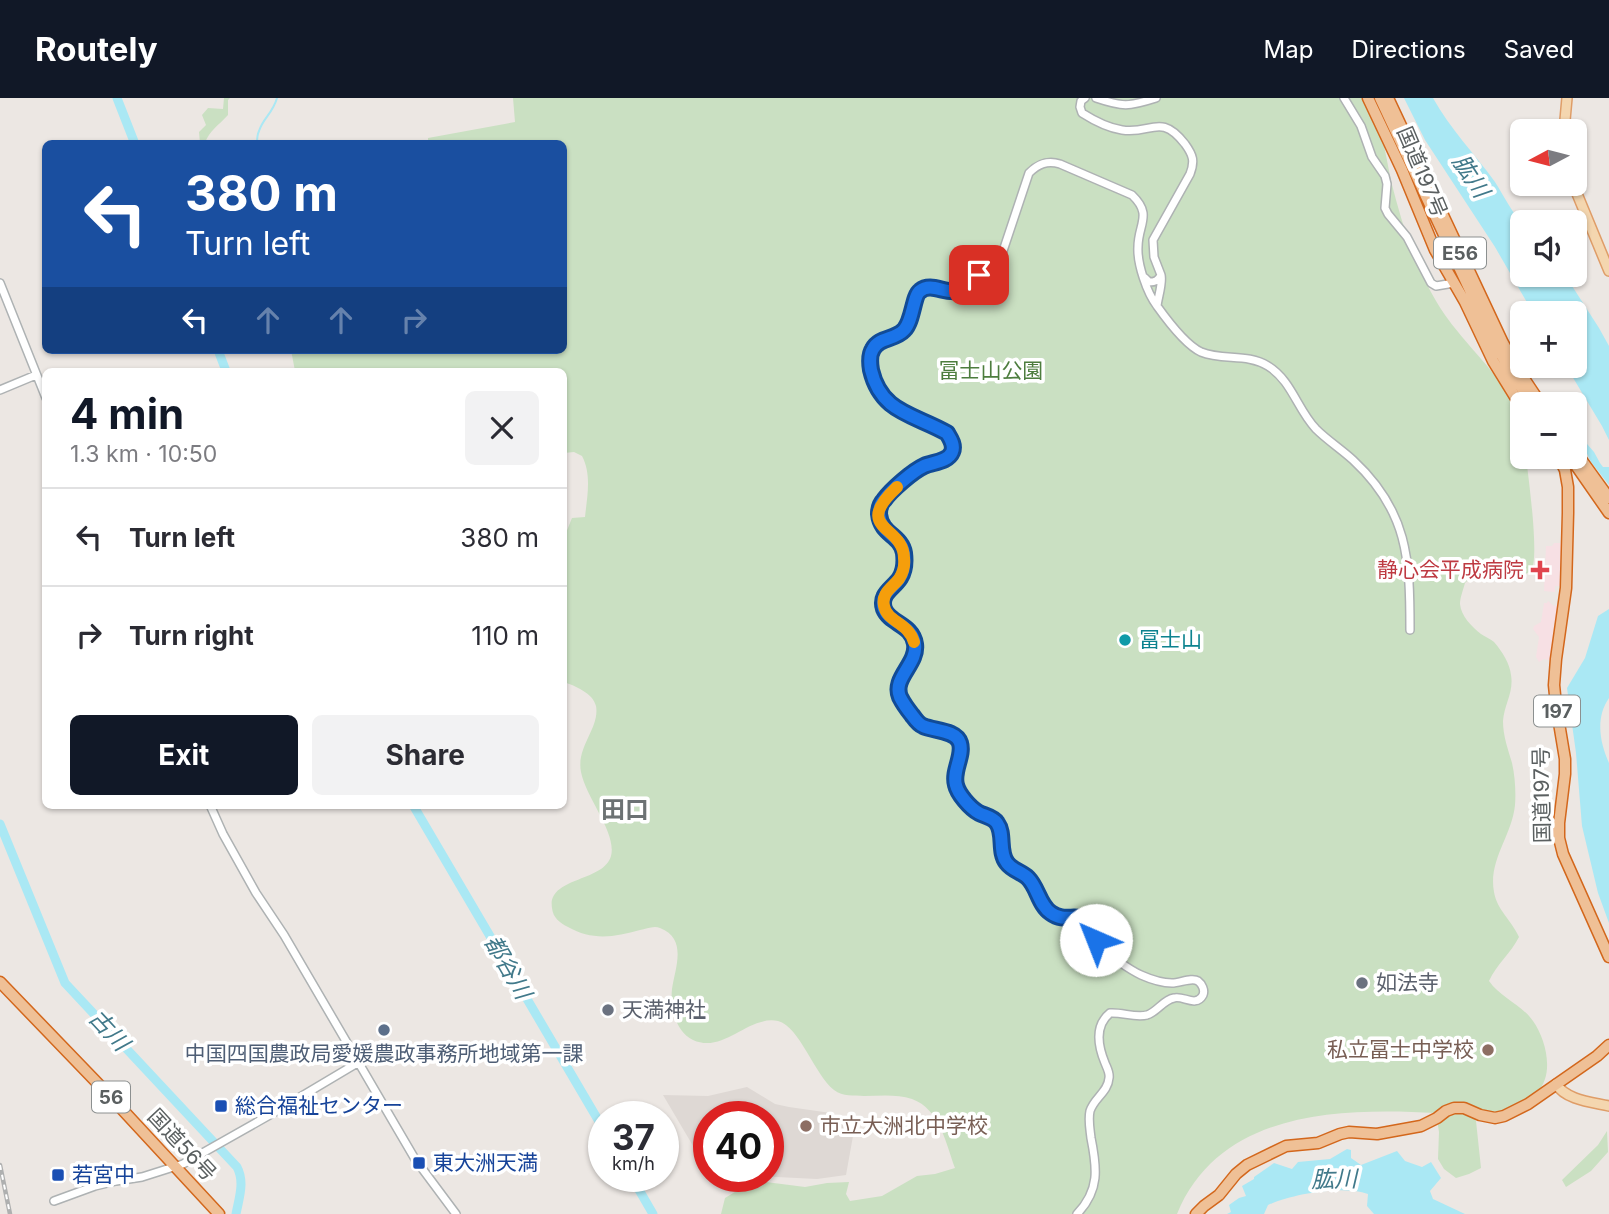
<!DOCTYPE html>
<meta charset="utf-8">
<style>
body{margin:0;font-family:Inter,"Noto Sans JP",sans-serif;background:#f2f2f3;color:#2b2b33;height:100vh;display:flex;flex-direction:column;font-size:26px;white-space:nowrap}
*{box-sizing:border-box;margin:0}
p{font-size:23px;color:#7c7c81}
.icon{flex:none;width:38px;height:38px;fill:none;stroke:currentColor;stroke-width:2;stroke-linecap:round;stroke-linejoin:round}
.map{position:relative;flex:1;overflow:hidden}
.details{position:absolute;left:42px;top:270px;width:525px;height:441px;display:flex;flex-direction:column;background:#fff;border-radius:10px;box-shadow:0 2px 5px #0004}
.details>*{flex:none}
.hud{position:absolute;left:42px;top:42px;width:525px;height:214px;border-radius:10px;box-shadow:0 2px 5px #0004;background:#1a4fa0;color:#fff;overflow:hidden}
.needle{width:46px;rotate:263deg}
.tools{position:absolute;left:1510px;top:21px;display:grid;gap:14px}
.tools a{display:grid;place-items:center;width:77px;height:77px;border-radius:10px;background:#fff;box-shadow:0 2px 5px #0004;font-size:35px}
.speed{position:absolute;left:588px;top:1003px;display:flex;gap:14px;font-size:35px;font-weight:700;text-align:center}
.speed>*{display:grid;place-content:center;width:91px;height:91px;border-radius:50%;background:#fff;box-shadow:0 2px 5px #0004;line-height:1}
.speed small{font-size:18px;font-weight:400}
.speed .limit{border:10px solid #d22;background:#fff;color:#111}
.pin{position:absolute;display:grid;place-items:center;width:60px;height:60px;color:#fff;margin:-30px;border-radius:14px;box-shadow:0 4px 10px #0006}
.me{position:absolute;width:77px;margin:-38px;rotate:316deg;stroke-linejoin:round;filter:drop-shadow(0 0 5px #0008)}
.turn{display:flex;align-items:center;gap:24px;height:147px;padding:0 28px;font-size:32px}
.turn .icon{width:91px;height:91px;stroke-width:2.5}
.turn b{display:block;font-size:49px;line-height:60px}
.lanes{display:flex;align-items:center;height:66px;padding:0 28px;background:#0003;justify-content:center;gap:35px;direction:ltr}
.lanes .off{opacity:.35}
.round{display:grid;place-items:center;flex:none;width:74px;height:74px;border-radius:10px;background:#f2f2f3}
.summary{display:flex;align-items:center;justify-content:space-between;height:119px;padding:0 28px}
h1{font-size:42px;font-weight:700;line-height:52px;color:#111827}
.cta{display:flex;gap:14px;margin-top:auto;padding:14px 28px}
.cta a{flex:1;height:80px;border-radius:10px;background:#111827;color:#fff;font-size:28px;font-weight:700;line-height:80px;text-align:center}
.cta a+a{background:#f2f2f3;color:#2b2b33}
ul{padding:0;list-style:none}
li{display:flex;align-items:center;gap:21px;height:98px;padding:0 28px;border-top:2px solid #e1e1e2}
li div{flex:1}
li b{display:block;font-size:26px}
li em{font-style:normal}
header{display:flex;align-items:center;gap:42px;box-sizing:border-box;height:98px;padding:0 35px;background:#111827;color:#fff}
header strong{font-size:33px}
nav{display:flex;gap:38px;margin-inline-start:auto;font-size:24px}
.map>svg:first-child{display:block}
.education{fill:#ded8d4}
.medical{fill:#f7e0e4}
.green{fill:#cae0c2}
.water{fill:#aae8f4}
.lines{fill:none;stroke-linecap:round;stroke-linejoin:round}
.stream{stroke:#aae8f4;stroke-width:2}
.river{stroke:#aae8f4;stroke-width:9}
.minor-casing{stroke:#aeb2b3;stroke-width:10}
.major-casing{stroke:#df9d68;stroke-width:12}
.highway-casing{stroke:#d3671c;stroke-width:13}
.minor{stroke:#fff;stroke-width:7}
.major{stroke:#f4d6af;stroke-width:9}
.highway{stroke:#efc096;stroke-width:10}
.rail-casing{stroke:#afb0b0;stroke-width:4.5}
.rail{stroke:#fff;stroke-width:2;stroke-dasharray:5;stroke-linecap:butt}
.route-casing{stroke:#114b97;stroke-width:18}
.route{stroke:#1a73e8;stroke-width:12}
.slow{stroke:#f59e0b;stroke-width:12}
.health-dot{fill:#e0444e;stroke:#fff;stroke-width:2.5}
.culture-dot{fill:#0f9aa8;stroke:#fff;stroke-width:2.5}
.worship-dot{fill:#6b7280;stroke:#fff;stroke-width:2.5}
.service-dot{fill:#5c6f8a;stroke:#fff;stroke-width:2.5}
.education-dot{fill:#8d6e63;stroke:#fff;stroke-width:2.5}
.transit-dot{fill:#1a4fb4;stroke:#fff;stroke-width:2.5}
.labels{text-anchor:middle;stroke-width:7;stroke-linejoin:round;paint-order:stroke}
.shield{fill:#fff;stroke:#8c9090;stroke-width:2}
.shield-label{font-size:19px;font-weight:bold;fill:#5b6061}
.street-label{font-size:21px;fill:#5b6061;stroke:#fff}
.park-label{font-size:21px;fill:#4d7d3e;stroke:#fff}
.health-label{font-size:21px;fill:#be3a42;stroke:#fff;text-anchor:end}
.culture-label{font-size:21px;fill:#0d838f;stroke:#fff;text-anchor:start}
.worship-label{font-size:21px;fill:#5b616d;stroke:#fff;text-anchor:start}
.education-label{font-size:21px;fill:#785e54;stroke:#fff;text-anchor:end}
.service-label{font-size:21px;fill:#4e5e75;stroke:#fff}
.transit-label{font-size:21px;fill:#164399;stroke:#fff;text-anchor:start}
.water-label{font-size:23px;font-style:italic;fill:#41798a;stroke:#fff}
.quarter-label{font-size:24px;font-weight:bold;fill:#6c7273;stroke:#fff}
</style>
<header>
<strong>Routely</strong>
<nav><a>Map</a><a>Directions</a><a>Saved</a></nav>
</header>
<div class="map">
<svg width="1609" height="1116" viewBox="0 0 1609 1116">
<rect width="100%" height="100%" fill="#ece7e3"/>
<!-- education -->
<path class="education" d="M747,989L775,1006L789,1009L831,1015L853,1038L846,1077L817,1081L755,1078L728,1079L713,1083L710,1078H768V1018H709V1075L663,997L708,998Z"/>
<!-- medical -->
<path class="medical" d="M1554,445H1562L1560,488H1555V494L1544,493L1546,448H1552Z
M1548,503L1554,508L1560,506L1559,513L1554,525L1552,563L1544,561L1539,564L1536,559L1539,539L1533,531L1534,528L1541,524L1544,505H1547Z"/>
<!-- green -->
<path class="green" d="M224,0H230L228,2V17C219,27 209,33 205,45H200L199,34L206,27L202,17L208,10L223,11Z
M513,0H1368C1373,13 1379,27 1382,41C1386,54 1388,69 1391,83C1403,130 1417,176 1445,217C1482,269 1522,288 1522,359H1526C1528,376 1540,462 1531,472C1525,480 1509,478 1500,478C1486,478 1475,475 1465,485C1463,492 1460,500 1460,506C1461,518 1472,529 1481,536C1485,539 1491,541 1494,544C1502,553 1510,566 1511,577C1514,594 1504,607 1503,623C1503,638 1508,651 1512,665C1515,678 1516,694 1515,707C1512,738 1488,762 1494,794C1497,812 1512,823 1519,839C1511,855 1496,867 1489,883C1501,900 1522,907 1533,923C1546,941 1555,977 1537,994C1532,999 1524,1003 1519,1006C1500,1017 1495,1019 1473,1019L1476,1023L1481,1070L1469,1076L1456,1080L1444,1071L1438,1061L1439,1034L1436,1015C1340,1010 1220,1012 1177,1116H721L725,1100L743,1089L759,1083L805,1089L827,1085L849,1084L846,1096L850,1103L882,1098L917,1078L935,1076L955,1070C946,1046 940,1011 912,1001C897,996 880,998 864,998C854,997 843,999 834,992C814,976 800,929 778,923C748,917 724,956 693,942C675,933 670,909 672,891C675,870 688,841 660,830C654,827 646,831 640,832C615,839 592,843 568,829C560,825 553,820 552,810C547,779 604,784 611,758C617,735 586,700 581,674C576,649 600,630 596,608C593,595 575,588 564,584V440L572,420L585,419C587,399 592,377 582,358L574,354L564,355V273H295L291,252H564V46L428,45V40L515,24Z
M1607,1033L1608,1054L1591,1073L1566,1089L1562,1082L1598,1047Z"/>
<!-- water -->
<path class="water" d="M1404,0H1433C1450,31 1475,56 1495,84C1504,98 1511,113 1522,125V177H1565L1599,230L1609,248V342L1602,328L1566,268H1575V215H1533L1495,149L1425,42Z
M1579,339H1581L1594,354L1600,365L1603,369H1609V387L1591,364Z
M1609,511V600C1595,620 1600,645 1609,665V825L1598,795L1582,728L1576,655L1567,590L1585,560L1598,518Z
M1347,1051L1351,1052V1060L1361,1067L1397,1053L1405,1063L1422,1069L1431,1064L1441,1080L1430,1093L1433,1101L1465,1116H1374L1367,1108L1368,1096C1342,1087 1293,1096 1268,1107L1264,1116H1227L1231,1114L1229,1107L1239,1100L1246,1098L1242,1088L1254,1081V1079L1274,1065L1292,1071L1298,1064L1330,1061Z"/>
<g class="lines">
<!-- stream -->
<path class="stream" d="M257,46C257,41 257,37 259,33C263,20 273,15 277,0"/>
<!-- river -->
<path class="river" d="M117,0L135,46
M218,252L226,273
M413,707L604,1032
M0,726L65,885L237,1069C245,1084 239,1100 236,1116
M631,1078L653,1116"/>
<!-- minor casing -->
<g class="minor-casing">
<path id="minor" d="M1085,0L1081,3L1080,9L1082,15C1093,22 1109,30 1122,32C1151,37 1160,14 1185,46C1193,57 1195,63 1190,76L1153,142L1154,159L1161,177C1158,183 1155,184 1149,184L1145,180
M1096,0C1123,9 1128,9 1156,0
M1344,0L1361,28L1372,59L1385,78L1387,86L1385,110L1388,116L1407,139L1431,185L1436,188L1454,185
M0,185L46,300
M1157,208C1167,222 1186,247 1201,254C1223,263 1247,255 1268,268C1292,283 1297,311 1316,331C1327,342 1341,351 1353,362C1408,413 1410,461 1410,532
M0,292L36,277
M210,707L223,736L256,795L284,837L398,1032L415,1061L456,1116
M54,1103L95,1088L116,1083L142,1079L183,1066L275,1014L359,964
M1077,1116C1100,1092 1097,1070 1091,1040C1090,1031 1088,1022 1090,1013C1094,1000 1108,994 1109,980C1110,975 1107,970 1105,965C1098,948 1094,928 1110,915C1122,914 1135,920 1147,917C1157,914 1163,902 1174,900C1183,897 1196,910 1203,897C1205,892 1202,886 1198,883C1192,879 1180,885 1172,885C1162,885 1150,881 1141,877C1132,873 1103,854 1098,846C1093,838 1093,829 1085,822C1076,815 1064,822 1054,817C1041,810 1039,793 1030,782C1023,774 1012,772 1005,763C1000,752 1004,738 998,727C994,718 983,718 976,713C969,708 959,696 956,689C950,674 967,655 959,642C952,632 935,633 925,629C914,624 902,607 899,596C894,577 920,565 914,542C909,524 880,522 883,502C886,484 913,481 903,450C899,436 881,436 879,417C879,411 880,407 883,402C891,392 913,373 924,368C932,364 948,364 952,355C955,348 950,340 947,335C914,316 881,316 871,273C870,266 869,258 872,252C879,237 899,242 907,229C914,218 913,204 919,193C935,184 948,198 965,190L1003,153L1029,75C1038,66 1047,62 1060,66L1132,97C1153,117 1138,126 1138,149C1137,166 1147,195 1157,208C1158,199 1163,185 1161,177"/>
</g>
<!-- major casing -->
<g class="major-casing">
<path id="major" d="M1564,33L1567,0
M1573,86L1609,173
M1556,986C1566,1002 1591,1004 1609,1008"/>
</g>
<!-- highway casing -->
<g class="highway-casing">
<path id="highway" d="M1368,0L1402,72L1435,152L1465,204L1493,263L1522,310
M1380,0L1496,248L1513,277L1532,306
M1388,0L1503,245L1519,273L1541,306
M1575,353L1609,400
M1558,359L1565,372L1568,389V415L1566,490L1556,561L1554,587L1556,607L1565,661V676L1559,725V740L1563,756L1609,859
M1570,359L1609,415
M0,884L107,995L219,1116
M1196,1116L1204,1108L1219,1097L1236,1076L1247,1067L1286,1048L1318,1045L1340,1036L1349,1034L1377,1036L1421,1028L1437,1020L1446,1013L1454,1010H1464L1480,1017L1495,1020L1504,1018L1528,1006L1597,958L1609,947"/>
</g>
<!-- minor -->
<use href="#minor" class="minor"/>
<!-- major -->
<use href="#major" class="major"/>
<!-- highway -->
<use href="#highway" class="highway"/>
<!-- rail casing -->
<g class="rail-casing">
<path id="rail" d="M0,1067L10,1116"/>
</g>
<!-- rail -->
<use href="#rail" class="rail"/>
</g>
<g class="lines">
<!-- route casing -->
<g class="route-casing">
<path id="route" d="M979,177C972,183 966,191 957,193C945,196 931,184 920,193C913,198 913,223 904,232C895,242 879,239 873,251C869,257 870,266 871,272C881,315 914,316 947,335C950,340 955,347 952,354C948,364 933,364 924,368C913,373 891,392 884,402C880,406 879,411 879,416C881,437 901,437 904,455C905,463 905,472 900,480C893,491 879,496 884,511C890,526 912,526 915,546C918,566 892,580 900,599C903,605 908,612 912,617C915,621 918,626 923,628C934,633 956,632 960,645C964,658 952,673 956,687C958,696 970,710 979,715C985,718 993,719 997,725C1005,736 998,754 1007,765C1012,772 1022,774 1028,780C1038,790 1039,807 1051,815C1070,829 1085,804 1096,842"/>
</g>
<!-- route -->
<use href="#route" class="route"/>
<!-- slow -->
<path class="slow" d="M897,389C851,432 904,427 904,460C905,468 903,475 899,481C892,490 881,495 884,508C887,524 908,524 914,544"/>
</g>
<!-- markers -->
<path class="health-dot" d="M1536.5 461.5h7v7h7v7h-7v7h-7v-7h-7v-7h7z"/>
<circle class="culture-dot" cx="1125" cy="542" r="7"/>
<g class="worship-dot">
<circle cx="1362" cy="885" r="7"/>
<circle cx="608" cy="912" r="7"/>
</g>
<circle class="service-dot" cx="384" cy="932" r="7"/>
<g class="education-dot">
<circle cx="1488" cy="952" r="7"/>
<circle cx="806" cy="1028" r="7"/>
</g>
<g class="transit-dot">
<rect x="214" y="1001" width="14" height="14" rx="3.5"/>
<rect x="412" y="1058" width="14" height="14" rx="3.5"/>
<rect x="51" y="1070" width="14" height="14" rx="3.5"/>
</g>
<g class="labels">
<!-- shield labels -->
<g class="shield">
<rect x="1434" y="139.5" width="52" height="31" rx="5"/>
<rect x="1534" y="597.5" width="46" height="31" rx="5"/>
<rect x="92" y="983.5" width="38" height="31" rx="5"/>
</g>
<g class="shield-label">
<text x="1460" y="162">E56</text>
<text x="1557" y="620">197</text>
<text x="111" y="1006">56</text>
</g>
<!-- street labels -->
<g class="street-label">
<text transform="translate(1422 74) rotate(67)" y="7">国道197号</text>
<text transform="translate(1542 697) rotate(-91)" y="7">国道197号</text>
<text transform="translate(182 1047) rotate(47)" y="7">国道56号</text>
</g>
<!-- park labels -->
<g class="park-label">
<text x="991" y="280">冨士山公園</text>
</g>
<!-- health labels -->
<g class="health-label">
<text x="1524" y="479">静心会平成病院</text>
</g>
<!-- culture labels -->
<g class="culture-label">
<text x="1139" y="549">冨士山</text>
</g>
<!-- worship labels -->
<g class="worship-label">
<text x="1376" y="892">如法寺</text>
<text x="622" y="919">天満神社</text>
</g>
<!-- education labels -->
<g class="education-label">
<text x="1474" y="959">私立冨士中学校</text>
<text x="820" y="1035" text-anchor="start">市立大洲北中学校</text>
</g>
<!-- service labels -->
<g class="service-label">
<text x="384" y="963">中国四国農政局愛媛農政事務所地域第一課</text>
</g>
<!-- transit labels -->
<g class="transit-label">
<text x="235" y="1015">総合福祉センター</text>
<text x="433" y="1072">東大洲天満</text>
<text x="72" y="1084">若宮中</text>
</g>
<!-- water labels -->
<g class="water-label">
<text transform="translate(1471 78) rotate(57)" y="8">肱川</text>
<text transform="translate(508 869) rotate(60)" y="8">都谷川</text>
<text transform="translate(109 932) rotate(47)" y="8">古川</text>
<text transform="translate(1334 1081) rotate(-1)" y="8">肱川</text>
</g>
<!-- quarter labels -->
<g class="quarter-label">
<text x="625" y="720">田口</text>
</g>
</g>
</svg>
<div class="tools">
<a><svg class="needle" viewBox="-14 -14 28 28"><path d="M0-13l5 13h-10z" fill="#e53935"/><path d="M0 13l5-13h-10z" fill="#7c7c81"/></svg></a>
<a><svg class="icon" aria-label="sound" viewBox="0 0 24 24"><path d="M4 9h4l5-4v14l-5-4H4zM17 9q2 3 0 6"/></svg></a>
<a>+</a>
<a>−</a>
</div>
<div class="speed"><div>37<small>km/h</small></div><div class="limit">40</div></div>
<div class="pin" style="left:979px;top:177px;background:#d93025"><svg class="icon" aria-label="arrive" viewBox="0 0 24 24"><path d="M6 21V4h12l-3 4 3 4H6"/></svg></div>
<svg class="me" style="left:1096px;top:842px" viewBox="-20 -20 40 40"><circle r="19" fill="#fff"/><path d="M0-13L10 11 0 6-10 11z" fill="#1a73e8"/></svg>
<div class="hud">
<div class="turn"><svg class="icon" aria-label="left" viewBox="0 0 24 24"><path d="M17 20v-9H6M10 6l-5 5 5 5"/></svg><div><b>380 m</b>Turn left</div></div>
<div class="lanes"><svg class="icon" aria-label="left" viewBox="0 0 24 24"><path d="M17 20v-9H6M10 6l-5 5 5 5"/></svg><svg class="icon off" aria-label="ahead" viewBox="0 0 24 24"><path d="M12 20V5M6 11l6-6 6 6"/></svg><svg class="icon off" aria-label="ahead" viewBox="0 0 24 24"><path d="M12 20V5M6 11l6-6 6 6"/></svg><svg class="icon off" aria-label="right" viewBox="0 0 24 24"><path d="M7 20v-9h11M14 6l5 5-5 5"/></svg></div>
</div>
<section class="details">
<div class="summary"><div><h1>4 min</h1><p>1.3 km · 10:50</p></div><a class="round"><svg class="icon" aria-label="close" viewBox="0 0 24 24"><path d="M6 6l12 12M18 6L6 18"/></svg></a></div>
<ul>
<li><svg class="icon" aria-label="left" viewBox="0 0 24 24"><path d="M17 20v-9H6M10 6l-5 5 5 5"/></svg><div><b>Turn left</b></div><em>380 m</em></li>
<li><svg class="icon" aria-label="right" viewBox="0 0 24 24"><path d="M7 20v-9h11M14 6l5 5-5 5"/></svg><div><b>Turn right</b></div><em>110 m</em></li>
</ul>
<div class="cta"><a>Exit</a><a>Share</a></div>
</section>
</div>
